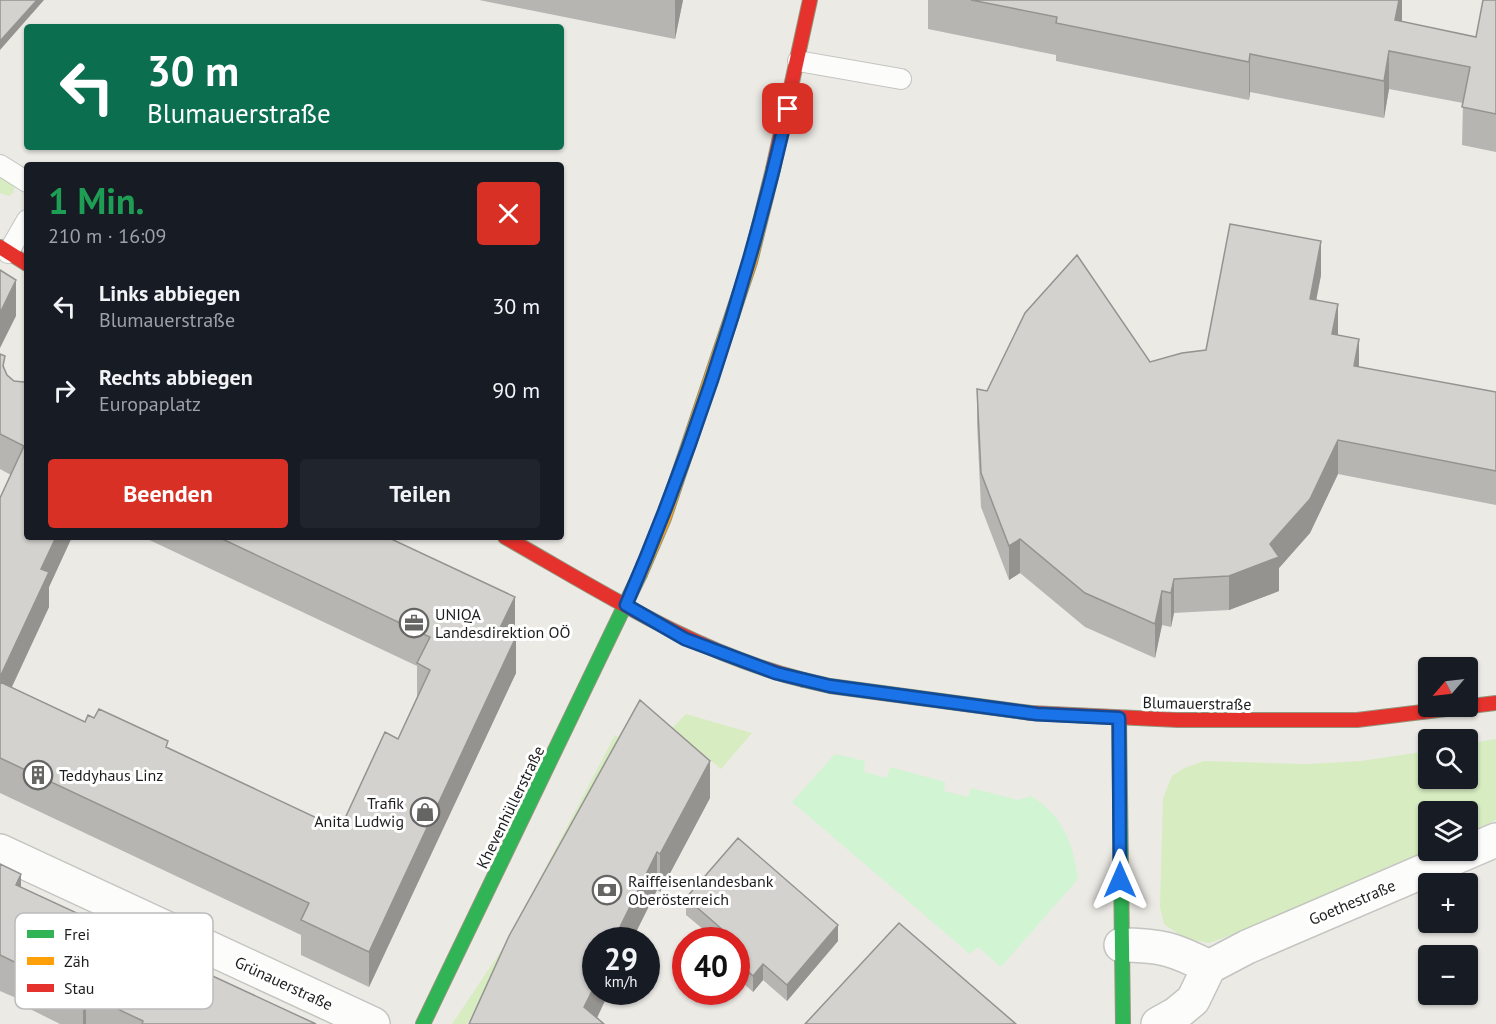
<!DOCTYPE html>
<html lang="de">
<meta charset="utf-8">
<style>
body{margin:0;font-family:"PT Sans",sans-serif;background:#20242c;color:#f1f3f6;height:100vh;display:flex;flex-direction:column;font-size:22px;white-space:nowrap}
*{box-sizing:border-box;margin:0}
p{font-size:20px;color:#9ea1a6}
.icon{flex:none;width:33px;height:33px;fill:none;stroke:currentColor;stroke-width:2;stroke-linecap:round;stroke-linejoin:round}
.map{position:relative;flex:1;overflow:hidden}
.drawer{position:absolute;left:24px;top:162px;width:540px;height:378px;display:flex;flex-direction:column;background:#171b24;border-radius:6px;box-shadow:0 2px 4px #0004}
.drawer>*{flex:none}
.hud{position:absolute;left:24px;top:24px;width:540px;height:126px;border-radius:6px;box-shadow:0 2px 4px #0004;background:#0b6e4f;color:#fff;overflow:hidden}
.needle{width:39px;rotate:242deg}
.buttons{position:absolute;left:1418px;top:657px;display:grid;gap:12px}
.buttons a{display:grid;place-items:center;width:60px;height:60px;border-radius:6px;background:#171b24;box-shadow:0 2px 4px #0004;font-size:30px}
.speed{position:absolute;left:582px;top:927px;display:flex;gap:12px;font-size:30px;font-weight:700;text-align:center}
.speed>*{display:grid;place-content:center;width:78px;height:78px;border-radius:50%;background:#171b24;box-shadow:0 2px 4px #0004;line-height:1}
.speed small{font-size:15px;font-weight:400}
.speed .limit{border:9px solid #d22;background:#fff;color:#111}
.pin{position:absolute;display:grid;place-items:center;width:51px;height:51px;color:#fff;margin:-26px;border-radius:12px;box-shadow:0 3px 9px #0006}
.me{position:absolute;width:66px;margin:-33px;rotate:0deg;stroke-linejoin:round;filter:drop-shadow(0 0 4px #0008)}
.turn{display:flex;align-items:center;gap:21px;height:126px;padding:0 24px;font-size:27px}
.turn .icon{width:78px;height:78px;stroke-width:2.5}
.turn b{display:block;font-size:42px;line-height:51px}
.round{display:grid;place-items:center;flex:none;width:63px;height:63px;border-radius:6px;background:#20242c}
.overview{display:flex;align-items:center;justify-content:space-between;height:102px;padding:0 24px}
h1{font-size:36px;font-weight:700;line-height:45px;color:#1e9e55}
.cta{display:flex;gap:12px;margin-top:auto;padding:12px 24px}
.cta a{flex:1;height:69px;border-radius:6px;background:#d93025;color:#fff;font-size:24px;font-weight:700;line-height:69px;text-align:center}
.cta a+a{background:#20242c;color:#f1f3f6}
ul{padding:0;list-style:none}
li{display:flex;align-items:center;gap:18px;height:84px;padding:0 24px}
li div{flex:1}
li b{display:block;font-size:22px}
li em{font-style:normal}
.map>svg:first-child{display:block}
.grass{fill:#d7ecc1}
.park{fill:#d1f4d2}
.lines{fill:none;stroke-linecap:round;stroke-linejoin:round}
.lane-casing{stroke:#c4c4c1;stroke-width:22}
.street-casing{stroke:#c4c4c1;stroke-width:36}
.fast-casing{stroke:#93967c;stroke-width:16}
.slow-casing{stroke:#93967c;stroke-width:16}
.jam-casing{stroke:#93967c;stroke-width:16}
.lane{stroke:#fcfcfb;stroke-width:20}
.street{stroke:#fcfcfb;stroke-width:33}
.fast{stroke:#30b455;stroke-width:14}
.slow{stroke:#ff9f0a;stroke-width:14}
.jam{stroke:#e5322d;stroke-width:14}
.wall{fill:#b6b5b1}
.shaded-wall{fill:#949390}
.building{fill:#d4d2ce;stroke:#949390;stroke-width:1.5}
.route-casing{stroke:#114b97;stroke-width:15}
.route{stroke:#1a73e8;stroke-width:10}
.labels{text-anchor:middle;stroke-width:6;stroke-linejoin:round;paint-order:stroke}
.poi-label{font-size:16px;fill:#1d1d1d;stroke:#fff;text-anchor:start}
.street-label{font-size:16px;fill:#1d1d1d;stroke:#fff}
.key{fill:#fff;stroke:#bbb;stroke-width:1.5}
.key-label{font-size:16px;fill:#1d1d1d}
</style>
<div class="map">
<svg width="1496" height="1024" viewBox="0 0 1496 1024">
<rect width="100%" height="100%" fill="#eceae5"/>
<!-- grass -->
<path class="grass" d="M0,174L15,185L13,193L9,196L0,193Z
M686,714L752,733L721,769L672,728Z
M615,735L626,741L607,767L467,1024H452L505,945Z
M1496,739V820L1467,833V812H1428V850L1259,925L1209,943L1184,938L1164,924L1160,907L1163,798L1172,776L1184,768L1204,761L1306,764L1361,761L1428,751V778H1467V744Z"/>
<!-- park -->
<path class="park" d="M835,754L865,761L864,772L887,778L890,767L945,782L944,791L968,797L971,788L1018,800L1031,796C1063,816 1073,843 1078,879L1001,967L978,947L970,954L792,802Z"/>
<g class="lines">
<!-- lane casing -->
<g class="lane-casing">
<path id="lane" d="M798,61L901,79
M0,165L27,182
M8,253L27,220"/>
</g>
<!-- street casing -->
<g class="street-casing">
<path id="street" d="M0,851L373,1024
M1121,945C1160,945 1174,949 1209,967
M1158,1024L1176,1014L1193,1000L1209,967L1247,947L1496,840"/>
</g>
<!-- fast casing -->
<g class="fast-casing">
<path id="fast" d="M804,680L830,686L1031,713
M1119,718L1123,1024
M423,1024L640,574"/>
</g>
<!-- slow casing -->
<g class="slow-casing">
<path id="slow" d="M640,574L664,518L750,262L773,169"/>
</g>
<!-- jam casing -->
<g class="jam-casing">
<path id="jam" d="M773,169L810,0
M0,247L27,264
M505,537C602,592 695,653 804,680
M1031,713L1178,720H1357L1496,703"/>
</g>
<!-- lane -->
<use href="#lane" class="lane"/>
<!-- street -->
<use href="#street" class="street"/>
<!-- fast -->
<use href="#fast" class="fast"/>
<!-- slow -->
<use href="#slow" class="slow"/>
<!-- jam -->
<use href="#jam" class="jam"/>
</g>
<!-- wall -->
<path class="wall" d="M479,0H683L675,39Z
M928,0H1402V22L1476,37L1496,0V152L1462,145L1463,103L1389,89L1384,118L1250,92L1249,100L1056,61V55L928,29Z
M1321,275L1316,300L1359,367L1496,392V505L1338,474L1310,533L1279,568V591L1229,610L1174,613L1171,627L1162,625L1155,658L1085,627L1020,573L1009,580L981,507L977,423V389L987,391L1150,362L1206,350Z
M0,354L7,375L14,381L24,382L27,537H72L49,587V607L12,687L85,722L168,748L340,829L398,739L417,697V666L143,537H387L515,632L513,636L516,673L369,987L301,955V935L0,793V498L11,475L0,469Z
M710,798L660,892L657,890L632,940H596V992H609L597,1018L469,1024Z
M0,864L21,887L316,1024H60L30,1009V1004L0,991Z
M686,898L838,941L787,1001L763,980L753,992L736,977V940H716L686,915Z"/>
<!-- shaded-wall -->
<path class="shaded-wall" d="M37,0H44L0,50V41Z
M675,0H683L675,39Z
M1399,0H1402V27L1395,20Z
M1389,51V89L1384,118V81Z
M1250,54V92L1249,100V62Z
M1321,241V275L1310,333V299Z
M16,280V316L0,348V313Z
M1338,304V339L1332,334Z
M1359,339V373L1354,366Z
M1338,440V474L1310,533L1279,568V591L1229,610V576L1270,544Z
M56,537H72L49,587V607L0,712V677L41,569Z
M1020,539V573L1009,580V546Z
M1174,579V613L1171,627V593Z
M1162,591V625L1155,658V624Z
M515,597V632L499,665V630Z
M516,637V673L369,987V952Z
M710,761V798L660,892V854Z
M657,852V890L632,940H614Z
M21,874V909L16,885Z
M838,925V941L787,1001V985Z
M763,964V980L753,992V976Z
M596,983V992H609L594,1024L584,1007Z
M86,994V1024H83V999Z"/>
<!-- building -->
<path class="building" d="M0,0H37L0,41Z
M971,0H1399L1395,20L1476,37L1483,0H1496V114L1462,107L1470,67L1389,51L1384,81L1250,54L1249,62L1056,23L1057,17Z
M1230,224L1321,241L1310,299L1338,304L1332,334L1359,339L1354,366L1496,392V471L1338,440L1310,499L1270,544L1279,557L1229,576L1174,579L1171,593L1162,591L1155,624L1085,593L1020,539L1009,546L981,473L977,389L987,391L1025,313L1077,255L1150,362L1182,353L1206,350Z
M0,270L16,280L0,313Z
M0,354L5,356L3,366L7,375L14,381L24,382L27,381V537H56L41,569L49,572L0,677V498L24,446L0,434Z
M218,537H387L515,597L499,630L516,637L369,952L301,920L309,903L0,758V682L85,722L88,715L94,718L99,709L168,741L166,747L340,829L385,732L398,739L430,670L417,663L430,637Z
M640,700L710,761L660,854L657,852L614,939L615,940H596V983L584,1007L604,1024H469L509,936Z
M738,838L838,925L787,985L763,964L753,976L736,960V940H728L731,937L686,898Z
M0,864L21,874L16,885L316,1024H142L143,1021L86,994L83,999L30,974L31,970L0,955Z
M899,923L1016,1024H805Z"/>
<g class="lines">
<!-- route casing -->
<g class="route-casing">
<path id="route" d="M788,109C749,278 695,445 626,605L685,639L776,673L830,686L1037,714L1119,718L1120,880"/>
</g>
<!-- route -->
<use href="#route" class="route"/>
</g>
<!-- icons -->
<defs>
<g id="office-ring" transform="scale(1.5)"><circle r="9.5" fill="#fff" stroke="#656563" stroke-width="1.5"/><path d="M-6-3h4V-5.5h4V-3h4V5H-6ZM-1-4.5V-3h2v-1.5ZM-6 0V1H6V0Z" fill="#656563"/></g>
<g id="building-ring" transform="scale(1.5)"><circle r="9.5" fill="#fff" stroke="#656563" stroke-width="1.5"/><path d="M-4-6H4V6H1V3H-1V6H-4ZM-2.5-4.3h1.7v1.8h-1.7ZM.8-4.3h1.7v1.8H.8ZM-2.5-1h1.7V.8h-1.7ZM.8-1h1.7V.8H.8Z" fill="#656563"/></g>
<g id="shop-ring" transform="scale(1.5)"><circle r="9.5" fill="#fff" stroke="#656563" stroke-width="1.5"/><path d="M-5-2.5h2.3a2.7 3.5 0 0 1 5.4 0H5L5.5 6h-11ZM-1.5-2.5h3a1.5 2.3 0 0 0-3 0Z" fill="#656563"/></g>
<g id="bank-ring" transform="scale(1.5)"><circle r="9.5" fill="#fff" stroke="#656563" stroke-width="1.5"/><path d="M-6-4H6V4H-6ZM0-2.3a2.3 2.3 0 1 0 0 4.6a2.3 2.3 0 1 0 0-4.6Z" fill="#656563"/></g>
</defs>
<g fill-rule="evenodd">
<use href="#office-ring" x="414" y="623"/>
<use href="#building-ring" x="38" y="775"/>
<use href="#shop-ring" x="425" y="812"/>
<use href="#bank-ring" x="607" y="890"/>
</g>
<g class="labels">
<!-- poi labels -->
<g class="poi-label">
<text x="435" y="620">UNIQA<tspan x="435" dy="18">Landesdirektion OÖ</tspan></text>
<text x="59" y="781">Teddyhaus Linz</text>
<text x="404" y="809" text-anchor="end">Trafik<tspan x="404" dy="18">Anita Ludwig</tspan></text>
<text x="628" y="887">Raiffeisenlandesbank<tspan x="628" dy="18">Oberösterreich</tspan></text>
</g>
<!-- street labels -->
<g class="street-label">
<text transform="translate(1197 703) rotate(1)" y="6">Blumauerstraße</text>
<text transform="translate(510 807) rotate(-64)" y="6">Khevenhüllerstraße</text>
<text transform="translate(1352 902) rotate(-23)" y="6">Goethestraße</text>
<text transform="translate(284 983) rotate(25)" y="6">Grünauerstraße</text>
</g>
</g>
<!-- legend -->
<rect x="15" y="913" width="198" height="96" rx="9" class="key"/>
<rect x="27" y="930" width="27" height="8" fill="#30b455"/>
<rect x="27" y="957" width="27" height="8" fill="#ff9f0a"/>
<rect x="27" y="984" width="27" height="8" fill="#e5322d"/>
<g class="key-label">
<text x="64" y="940">Frei</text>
<text x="64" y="967">Zäh</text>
<text x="64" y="994">Stau</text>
</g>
</svg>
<div class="buttons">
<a><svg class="needle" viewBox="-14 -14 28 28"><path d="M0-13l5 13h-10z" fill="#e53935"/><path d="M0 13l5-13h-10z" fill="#9ea1a6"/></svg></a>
<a><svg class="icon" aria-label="search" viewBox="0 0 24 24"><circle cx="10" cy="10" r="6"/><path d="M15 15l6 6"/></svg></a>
<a><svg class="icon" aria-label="layers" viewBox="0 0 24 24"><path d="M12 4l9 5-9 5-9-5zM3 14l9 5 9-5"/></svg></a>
<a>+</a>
<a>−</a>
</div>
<div class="speed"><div>29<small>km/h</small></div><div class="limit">40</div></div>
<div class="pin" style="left:788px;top:109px;background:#d93025"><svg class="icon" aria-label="arrive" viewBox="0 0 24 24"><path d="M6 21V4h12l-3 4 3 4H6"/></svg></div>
<svg class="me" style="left:1120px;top:880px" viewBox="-20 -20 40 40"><path d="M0-17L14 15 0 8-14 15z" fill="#1a73e8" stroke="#fff" stroke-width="4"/></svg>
<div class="hud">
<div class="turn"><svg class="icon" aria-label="left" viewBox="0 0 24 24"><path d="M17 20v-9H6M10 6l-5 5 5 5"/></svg><div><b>30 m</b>Blumauerstraße</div></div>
</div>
<section class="drawer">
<div class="overview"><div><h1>1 Min.</h1><p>210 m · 16:09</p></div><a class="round" style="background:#d93025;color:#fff"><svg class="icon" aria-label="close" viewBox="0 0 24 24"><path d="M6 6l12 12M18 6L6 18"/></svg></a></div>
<ul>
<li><svg class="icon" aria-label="left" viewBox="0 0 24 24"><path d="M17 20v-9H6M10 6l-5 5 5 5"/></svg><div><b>Links abbiegen</b><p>Blumauerstraße</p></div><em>30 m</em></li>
<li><svg class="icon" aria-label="right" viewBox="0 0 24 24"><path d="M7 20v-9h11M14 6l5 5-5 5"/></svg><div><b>Rechts abbiegen</b><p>Europaplatz</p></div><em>90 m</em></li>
</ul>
<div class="cta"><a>Beenden</a><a>Teilen</a></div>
</section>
</div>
